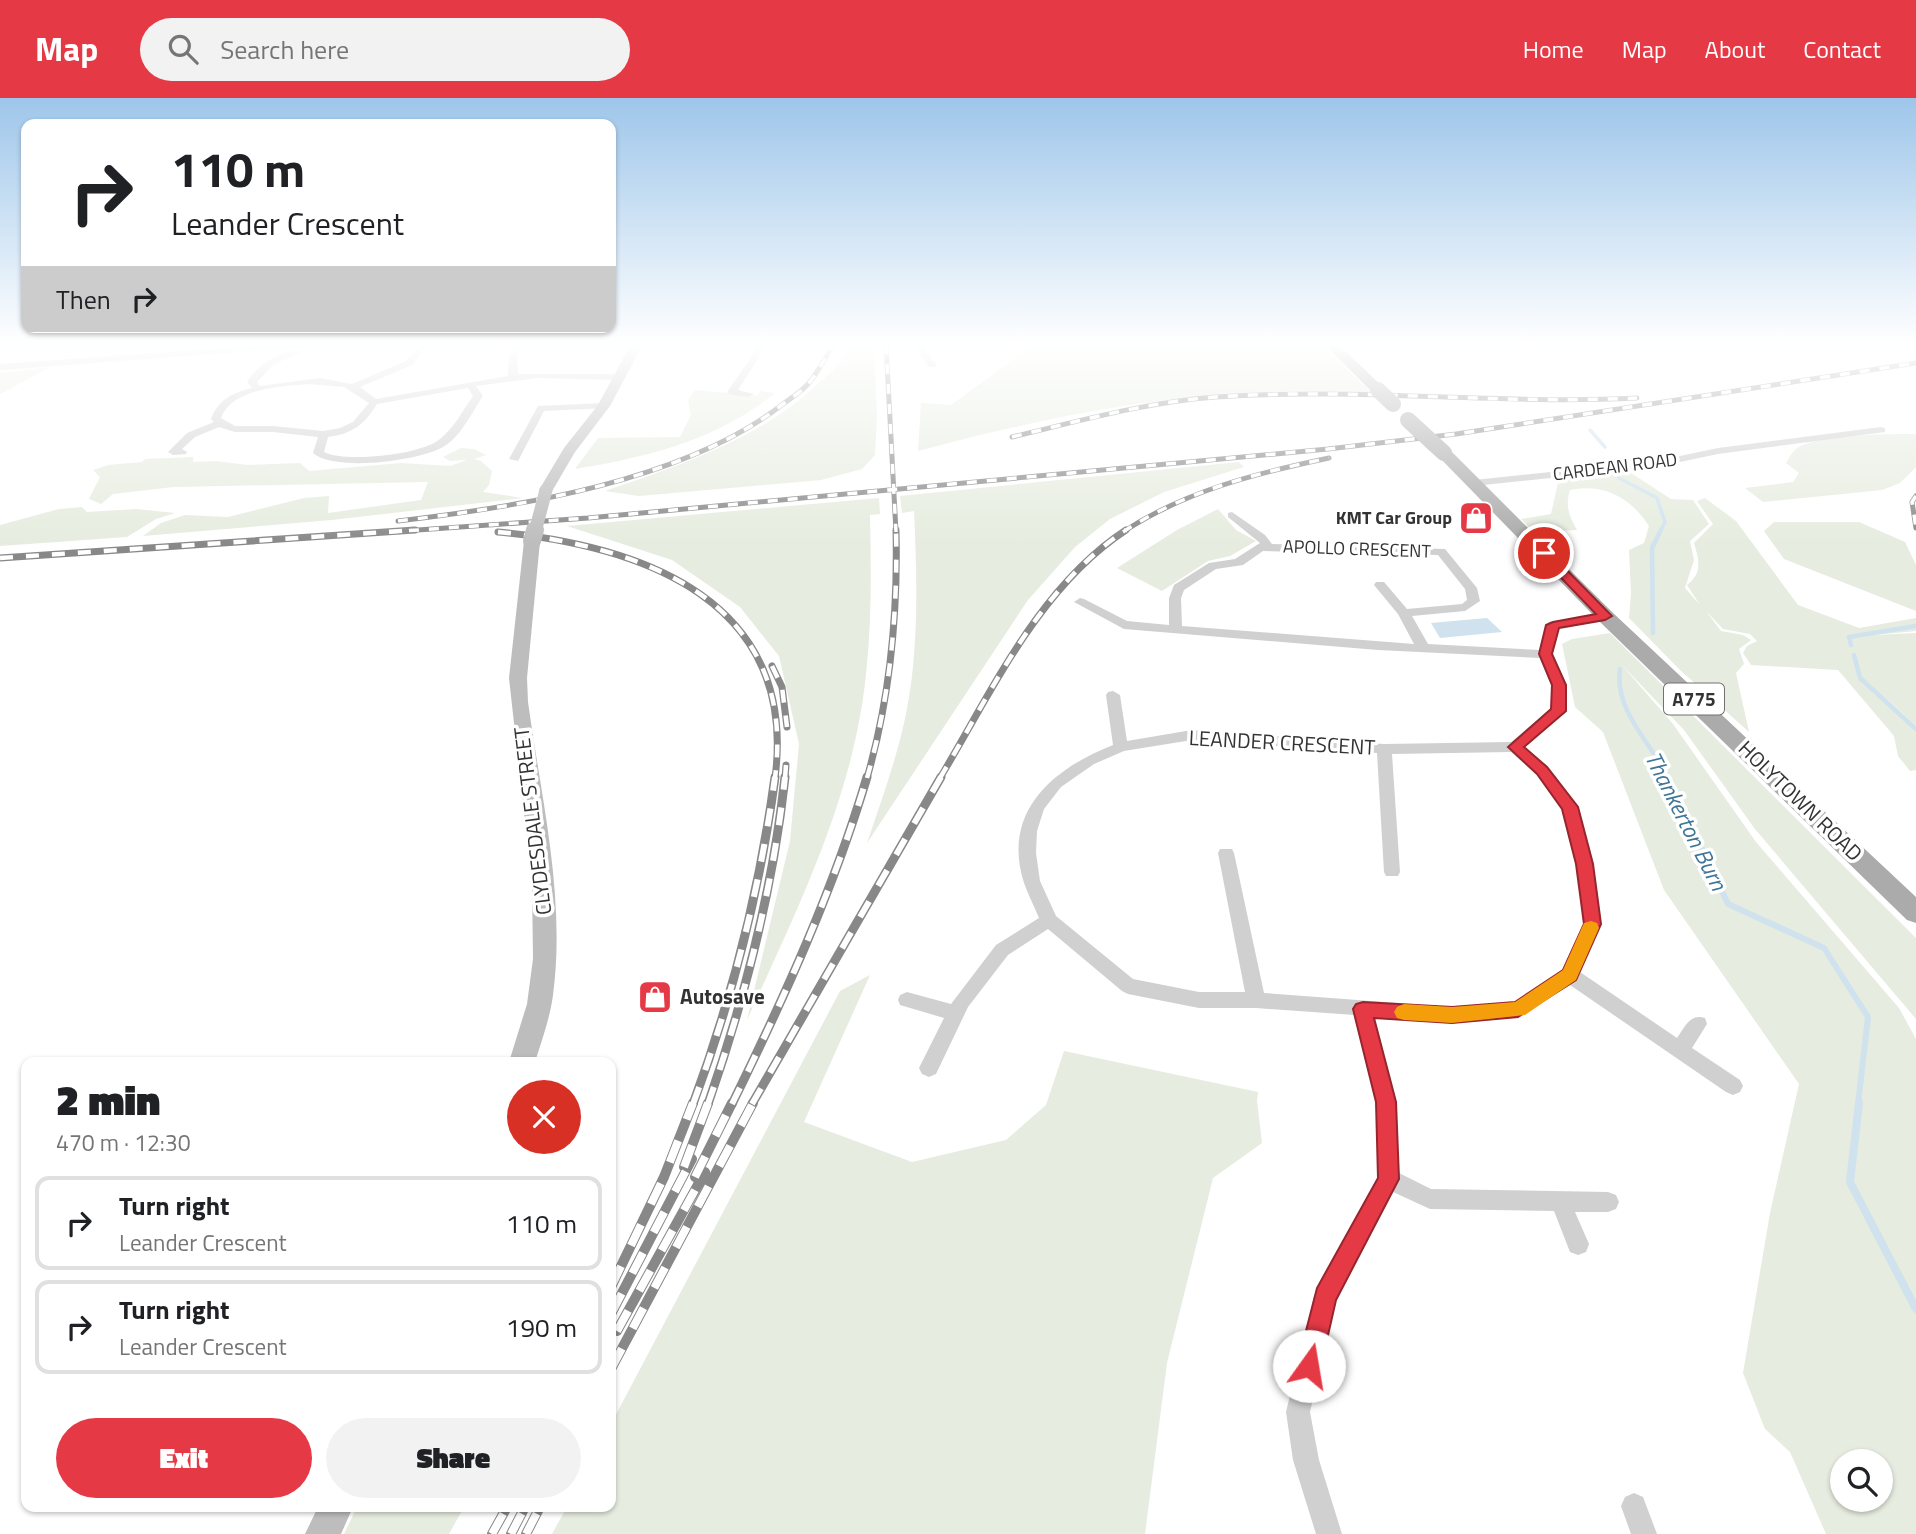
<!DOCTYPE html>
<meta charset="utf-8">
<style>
body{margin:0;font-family:"Titillium Web",sans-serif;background:#f2f2f2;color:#202124;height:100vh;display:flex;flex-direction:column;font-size:26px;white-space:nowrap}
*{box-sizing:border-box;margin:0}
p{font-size:23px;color:#757577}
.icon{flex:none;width:38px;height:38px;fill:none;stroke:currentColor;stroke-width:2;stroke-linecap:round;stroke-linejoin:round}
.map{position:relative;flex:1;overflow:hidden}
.drawer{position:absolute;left:21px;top:959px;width:595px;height:455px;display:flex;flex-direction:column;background:#fff;border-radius:14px;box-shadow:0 2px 5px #0004}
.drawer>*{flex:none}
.banner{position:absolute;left:21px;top:21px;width:595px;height:214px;border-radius:14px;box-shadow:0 2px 5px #0004;background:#fff;color:#202124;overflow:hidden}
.tools{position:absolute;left:1830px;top:1351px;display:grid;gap:14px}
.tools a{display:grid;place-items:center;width:63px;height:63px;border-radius:50%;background:#fff;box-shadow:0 2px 5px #0004;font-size:35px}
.pin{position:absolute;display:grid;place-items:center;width:60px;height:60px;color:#fff;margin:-30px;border:4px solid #fff;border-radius:50%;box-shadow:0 2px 7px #0007}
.me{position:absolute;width:77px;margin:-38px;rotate:13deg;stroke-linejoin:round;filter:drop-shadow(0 0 5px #0008)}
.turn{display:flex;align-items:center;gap:24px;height:147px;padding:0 35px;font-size:32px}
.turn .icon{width:91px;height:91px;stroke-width:2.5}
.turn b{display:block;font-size:49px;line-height:60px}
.then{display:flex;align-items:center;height:66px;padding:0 35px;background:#0003;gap:14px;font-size:26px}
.round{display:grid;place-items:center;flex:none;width:74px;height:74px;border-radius:37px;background:#f2f2f2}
.head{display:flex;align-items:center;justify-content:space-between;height:119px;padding:0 35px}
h1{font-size:42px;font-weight:800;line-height:52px}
.cta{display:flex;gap:14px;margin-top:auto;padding:14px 35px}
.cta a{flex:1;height:80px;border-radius:42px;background:#e63946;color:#fff;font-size:28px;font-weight:800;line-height:80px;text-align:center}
.cta a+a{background:#f2f2f2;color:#202124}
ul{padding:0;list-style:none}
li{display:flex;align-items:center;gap:21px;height:94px;margin:0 14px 10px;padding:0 21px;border:4px solid #e0e0e0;border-radius:14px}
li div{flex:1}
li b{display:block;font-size:26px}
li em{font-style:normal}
header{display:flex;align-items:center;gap:42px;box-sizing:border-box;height:98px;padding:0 35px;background:#e63946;color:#fff}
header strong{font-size:33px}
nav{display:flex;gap:38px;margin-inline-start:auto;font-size:24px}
.search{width:490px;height:63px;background:#f2f2f2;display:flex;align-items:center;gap:18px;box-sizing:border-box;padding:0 24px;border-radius:38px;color:#757577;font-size:26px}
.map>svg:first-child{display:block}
.green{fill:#e6ecdf;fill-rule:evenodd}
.water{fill:#cfe2ee}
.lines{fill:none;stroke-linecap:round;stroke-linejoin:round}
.stream-far3{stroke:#cfe2ee;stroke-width:3.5}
.stream-far2{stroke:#cfe2ee;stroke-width:4.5}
.stream-far1{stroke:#cfe2ee;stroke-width:6}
.stream{stroke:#cfe2ee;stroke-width:8}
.street{fill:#d0d0d0;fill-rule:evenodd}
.secondary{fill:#bdbdbd;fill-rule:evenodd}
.primary{fill:#ababab;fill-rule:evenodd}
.rail-far3-casing{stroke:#888;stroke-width:5}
.rail-far2-casing{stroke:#888;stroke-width:7}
.rail-far1-casing{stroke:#888;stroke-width:9}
.rail-casing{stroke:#888;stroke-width:10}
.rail-far3{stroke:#fff;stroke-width:3.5;stroke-dasharray:10;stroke-linecap:butt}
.rail-far2{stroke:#fff;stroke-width:4.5;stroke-dasharray:13;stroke-linecap:butt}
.rail-far1{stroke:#fff;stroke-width:6;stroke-dasharray:18;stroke-linecap:butt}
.rail{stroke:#fff;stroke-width:8;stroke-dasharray:23;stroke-linecap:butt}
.secondary-bridge-far1{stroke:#bdbdbd;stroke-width:13}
.secondary-bridge{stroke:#bdbdbd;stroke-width:18}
.primary-bridge{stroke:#ababab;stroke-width:16}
.route{fill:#e63946;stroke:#96252e;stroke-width:2}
.slow{fill:#f59e0b}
.labels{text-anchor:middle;stroke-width:7;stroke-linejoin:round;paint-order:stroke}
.far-street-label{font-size:18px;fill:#333;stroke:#fff}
.far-poi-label{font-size:18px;font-weight:bold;fill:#333;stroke:#fff;text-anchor:end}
.shield{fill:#fff;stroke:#707070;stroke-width:2}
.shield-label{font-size:19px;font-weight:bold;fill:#333}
.street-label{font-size:21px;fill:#333;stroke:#fff}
.poi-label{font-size:21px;font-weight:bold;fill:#333;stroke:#fff;text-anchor:start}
.water-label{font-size:23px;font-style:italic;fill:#3f7597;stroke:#fff}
</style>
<header>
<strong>Map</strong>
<div class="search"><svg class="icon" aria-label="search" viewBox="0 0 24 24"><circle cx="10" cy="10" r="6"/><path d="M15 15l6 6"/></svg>Search here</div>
<nav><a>Home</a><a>Map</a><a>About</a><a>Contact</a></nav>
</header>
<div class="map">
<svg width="1916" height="1436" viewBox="0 0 1916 1436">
<rect width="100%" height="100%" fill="#fff"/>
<!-- green -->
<path class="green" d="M850,246H874L877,319L875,357L862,371L821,382L639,398L605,393C682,367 762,340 821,283C834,271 846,263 850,246Z
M1034,246H1320L1372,295C1218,285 1066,313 918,353L921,305L951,307Z
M51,269L0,296V275Z
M695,292L758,298L760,293L775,295C715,343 650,358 575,371L598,340L680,339L691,317L688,302Z
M1916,336V369L1900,385L1882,392L1763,404L1745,390L1793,384L1799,375L1786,365C1789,360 1792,354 1796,351C1815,336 1890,336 1916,336Z
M461,350L474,351L486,357L474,361L481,363L492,373L489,387L483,394L523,400L332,422L143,438L161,425L185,417L228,419L304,400L329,398L328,415L421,402L428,384L173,389L113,396L101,406L89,401L100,379L93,372L108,367L142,364L145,361L193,359V364L215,363L248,367L300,365L309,373L401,365L450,368L467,362L450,363L443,359Z
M1239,364L1244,369L1164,394L1110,421L1075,449L1028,502L867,745C882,701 898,657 907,611C919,548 917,477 914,413L902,415L900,398Z
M1631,375L1671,401L1693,402L1709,426L1690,443L1694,462L1685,490L1700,507L1687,487C1703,475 1699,462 1694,445L1713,426L1697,403L1705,400L1736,423L1798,507L1859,530L1916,520V533L1874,537L1916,535V628L1883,597L1916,630V672L1910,673L1898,658L1894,638L1838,572L1751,567L1743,555L1747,548L1757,543L1750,536L1723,531L1706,513L1721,533L1743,537L1751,542L1739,551L1744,566L1736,575L1749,634L1679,571L1629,520L1631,495L1629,452L1644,445L1649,428C1630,399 1604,385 1570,392C1565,408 1569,418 1577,432L1533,434L1521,421L1551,416L1558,385L1567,379Z
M879,400L880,416L870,417C871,470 872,523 866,576C854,698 797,812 747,922L790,743L799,646L779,558L740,509L672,462L567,428Z
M82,409L87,414L136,411L175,415L156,421L127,439L0,448V427L59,411Z
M1218,411L1236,432L1256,443L1230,458L1208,463L1162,493L1117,470L1177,432Z
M1774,424H1859L1905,444L1916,467V513L1784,461L1764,433Z
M1610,535L1916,840V921L1755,731L1684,632L1621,566L1673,626L1756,744L1899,910L1916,941V1436H1826L1790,1354L1765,1331L1743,1275L1770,1115L1799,986L1664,792L1603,634L1575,609L1562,546L1572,541ZM1843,1363H1881V1402H1843Z
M870,877L804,1024L912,1064L1006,1042L1046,1007L1064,953L1258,994L1257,1003L1262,1045L1213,1080L1167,1265L1145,1436H552L567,1409H611V1326L840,893Z
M357,1409H464L449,1436H344Z"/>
<!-- water -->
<path class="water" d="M1487,520L1502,534L1440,540L1431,525Z"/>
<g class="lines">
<!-- stream-far3 -->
<path class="stream-far3" d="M1590,332L1605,349
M1619,380L1657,400L1665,424L1660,434"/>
<!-- stream-far2 -->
<path class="stream-far2" d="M1653,535L1652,450L1661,432
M1851,547L1849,539L1916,528
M1854,557L1860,580L1916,631
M1620,571C1614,613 1651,644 1668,680"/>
<!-- stream-far1 -->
<path class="stream-far1" d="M1668,679L1728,806L1824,850L1868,919L1858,1006"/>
<!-- stream -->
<path class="stream" d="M1859,1005L1850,1084L1916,1211"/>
<!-- street -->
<path class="street" d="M278,246H311L307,249L0,272V266Z
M422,246H432L424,251L412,267L360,289L376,301L508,278L509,257L516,246H524L517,257L518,276H619L624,279L619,282L538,280L476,288L483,298C472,314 461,339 443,349C418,363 335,374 313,355L318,339L273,334H235L219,329L195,339L182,351L187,354L186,356L173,357L168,354L187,335L214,324L211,321C218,302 232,295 252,290L247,284C259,266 275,256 296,252L300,255L274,266L257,284L260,288L320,280L352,286L406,263ZM310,286L344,289L369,305L353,324L340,330L323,333L273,328H235L221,320C232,290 282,288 310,286ZM468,290L473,298C463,312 454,330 440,341C421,357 345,365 324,354L328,339C352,336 365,326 377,306Z
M756,246H764L760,258L738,292L754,296L749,299L729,296L727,294L752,258Z
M917,246H925L927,255L937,267L935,269H929L919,255Z
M604,305L607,306V310L544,313L518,363L509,361L538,308Z
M1881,329L1885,330V334L1718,356L1656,369L1474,388L1469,385L1474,382L1656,363L1718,350Z
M1232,414L1265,437L1272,446L1445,451L1477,490L1480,503L1465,513L1412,518L1428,546L1540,552L1548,524L1610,515V521L1559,530L1552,556L1566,587L1565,613L1524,649L1547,669L1578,709L1593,766L1601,826L1580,874L1677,940C1685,929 1690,915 1705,920L1707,926L1692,950L1740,982L1743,988L1740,994L1733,997L1726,994L1570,887L1518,919L1452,925L1374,919L1396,1004L1399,1075L1431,1091L1608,1094L1616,1097L1619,1104L1616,1111L1608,1114H1575L1589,1146L1586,1154L1578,1157L1570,1154L1554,1113L1430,1111L1393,1094L1336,1201L1310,1314L1319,1362L1342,1436H1316L1293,1362L1286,1314L1314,1198L1378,1080L1376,1004L1355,917L1256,910H1199L1128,896L1122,893L1048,831L1008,857L968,909L936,976L929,979L922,976L919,970L944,920L900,907L898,902L900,897L907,894L951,906L996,847L1039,820C1034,808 1028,796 1024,785C1001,713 1054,670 1113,647L1106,597L1108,594L1113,593L1120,597L1127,643L1192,632L1384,646L1511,644L1551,611L1552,587L1540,560L1378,552L1124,531L1074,504L1080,500L1084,501L1127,523L1169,527V500L1174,487L1209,465L1235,461L1260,445L1228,419V415ZM1263,453L1438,457L1465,491L1467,502L1462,506L1407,511L1384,484H1376L1374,487L1398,516L1414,546L1182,528L1181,500L1184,492L1216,471L1243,467ZM1192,642L1377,655L1384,774L1386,778H1398L1400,774L1392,656L1511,654L1537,677L1563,710L1577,766L1583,826L1563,872L1514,904L1452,909L1264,895L1234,755L1232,751H1220L1218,755L1245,894H1199L1133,881L1056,818L1040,783L1036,755L1037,733L1044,711L1061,689L1094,666L1124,653Z
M1634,1395L1643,1399L1657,1436H1631L1621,1408L1625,1399Z"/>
<!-- secondary -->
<path class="secondary" d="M631,246H643L610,308L575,354L551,395H541L539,392L564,350L598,307Z
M532,438L540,443L527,580L528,604C541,700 566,799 553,897C550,920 542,942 535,964H509L527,906L533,861L532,788L509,580L524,443Z
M318,1409H353L341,1436H305Z"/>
<!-- primary -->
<path class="primary" d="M1324,246H1338L1383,289L1385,292L1383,295H1373Z
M1444,350L1450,352L1612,514L1916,799V825L1907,822L1598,522L1438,358L1436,355L1438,352Z"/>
<!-- rail-far3 casing -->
<g class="rail-far3-casing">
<path id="rail-far3" d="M886,246L896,434
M1012,339C1079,323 1147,304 1216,299C1356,289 1497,307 1637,300
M1916,398L1912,404L1916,430
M398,423C518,409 685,383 783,306C791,300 801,294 808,286C818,275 825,259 834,246
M389,434L588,420L1328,351L1456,336L1916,265
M1123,434C1185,393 1257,375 1329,360"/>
</g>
<!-- rail-far2 casing -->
<g class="rail-far2-casing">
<path id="rail-far2" d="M498,434C644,448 798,503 775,680
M0,460L415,432
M772,568L782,589L787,629
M785,680L786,667
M867,680C890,600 898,515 896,432
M940,680C992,593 1039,489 1126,432"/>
</g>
<!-- rail-far1 casing -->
<g class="rail-far1-casing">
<path id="rail-far1" d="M693,1006C732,901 760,791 775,679
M708,1006C745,900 773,791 785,679
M732,1006C784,900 833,793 867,679
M752,1006L941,679"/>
</g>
<!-- rail casing -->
<g class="rail-casing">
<path id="rail" d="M684,1069L708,1005
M695,1079L732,1005
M611,1189L664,1079L693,1005
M611,1216L692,1061
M617,1233L705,1074
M611,1271L753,1005
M492,1436L507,1409
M511,1436L525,1409
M526,1436L540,1409"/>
</g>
<!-- rail-far3 -->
<use href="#rail-far3" class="rail-far3"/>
<!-- rail-far2 -->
<use href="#rail-far2" class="rail-far2"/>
<!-- rail-far1 -->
<use href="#rail-far1" class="rail-far1"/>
<!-- rail -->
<use href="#rail" class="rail"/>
<!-- secondary-bridge-far1 -->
<path class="secondary-bridge-far1" d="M535,434L546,392"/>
<!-- secondary-bridge -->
<path class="secondary-bridge" d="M532,443L535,432"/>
<!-- primary-bridge -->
<path class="primary-bridge" d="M1378,292L1393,306
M1408,322L1444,355"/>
</g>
<!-- sky -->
<linearGradient id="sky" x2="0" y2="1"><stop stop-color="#9ec6ea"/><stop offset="0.55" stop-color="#fff"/><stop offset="1" stop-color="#fff" stop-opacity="0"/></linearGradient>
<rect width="1916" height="447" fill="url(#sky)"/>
<!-- route -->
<path class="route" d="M1544,452L1548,453L1612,518L1605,522L1559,530L1552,556L1566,587V613L1524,649L1547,669L1578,709L1593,766L1601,826L1576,882L1518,919L1452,925L1374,920L1396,1004L1399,1081L1336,1202L1321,1268L1318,1276L1309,1280L1300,1276L1297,1268L1317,1190L1378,1080L1376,1004L1353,911L1356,906L1363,904L1452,909L1515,904L1563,872L1584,826L1576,766L1562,711L1537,676L1508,649L1551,611L1552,587L1539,556L1546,527L1553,524L1596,516L1540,458L1538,455Z"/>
<!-- slow -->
<path class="slow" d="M1591,823L1597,825L1599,830L1576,882L1525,917L1452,925L1404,922L1397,920L1394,914L1397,909L1404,906L1452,909L1515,904L1563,872L1584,825Z"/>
<!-- icons -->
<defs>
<g id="shop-square" transform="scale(1.75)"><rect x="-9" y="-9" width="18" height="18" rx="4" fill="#e63946" stroke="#fff"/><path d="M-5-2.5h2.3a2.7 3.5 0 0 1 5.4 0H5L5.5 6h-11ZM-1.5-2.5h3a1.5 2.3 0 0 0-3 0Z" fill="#fff"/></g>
</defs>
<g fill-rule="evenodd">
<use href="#shop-square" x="1476" y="420"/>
<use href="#shop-square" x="655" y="899"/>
</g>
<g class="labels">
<!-- far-street labels -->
<g class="far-street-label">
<text transform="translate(1615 369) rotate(-7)" y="6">CARDEAN ROAD</text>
<text transform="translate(1357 451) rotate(2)" y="6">APOLLO CRESCENT</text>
</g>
<!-- far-poi labels -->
<g class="far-poi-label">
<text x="1452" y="426">KMT Car Group</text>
</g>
<!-- shield labels -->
<rect class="shield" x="1664" y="585.5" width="60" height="31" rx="5"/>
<g class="shield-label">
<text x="1694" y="608">A775</text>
</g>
<!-- street labels -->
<g class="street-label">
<text transform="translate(1282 645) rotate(3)" y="7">LEANDER CRESCENT</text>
<text transform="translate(1800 703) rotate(44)" y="7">HOLYTOWN ROAD</text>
<text transform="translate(533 723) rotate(-97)" y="7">CLYDESDALE STREET</text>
</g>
<!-- poi labels -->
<g class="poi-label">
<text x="680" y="906">Autosave</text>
</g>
<!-- water labels -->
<g class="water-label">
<text transform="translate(1686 723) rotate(63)" y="8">Thankerton Burn</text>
</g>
</g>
</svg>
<div class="tools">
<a><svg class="icon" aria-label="search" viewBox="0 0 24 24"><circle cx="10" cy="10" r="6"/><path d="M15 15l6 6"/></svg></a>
</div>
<div class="pin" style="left:1544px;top:455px;background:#d93025"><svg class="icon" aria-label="arrive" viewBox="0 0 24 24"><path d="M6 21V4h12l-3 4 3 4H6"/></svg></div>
<svg class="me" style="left:1309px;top:1268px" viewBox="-20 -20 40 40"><circle r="19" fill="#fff"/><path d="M0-13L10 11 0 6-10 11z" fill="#e63946"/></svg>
<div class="banner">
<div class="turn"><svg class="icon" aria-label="right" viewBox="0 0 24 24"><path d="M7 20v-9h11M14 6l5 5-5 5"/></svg><div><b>110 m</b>Leander Crescent</div></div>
<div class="then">Then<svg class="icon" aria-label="right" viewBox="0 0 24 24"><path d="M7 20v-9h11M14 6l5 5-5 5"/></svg></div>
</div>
<section class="drawer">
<div class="head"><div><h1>2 min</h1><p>470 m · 12:30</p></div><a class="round" style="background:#d93025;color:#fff"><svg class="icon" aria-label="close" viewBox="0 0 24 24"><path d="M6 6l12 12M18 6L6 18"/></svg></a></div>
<ul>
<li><svg class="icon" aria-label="right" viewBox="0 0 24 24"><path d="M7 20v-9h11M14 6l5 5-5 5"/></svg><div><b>Turn right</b><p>Leander Crescent</p></div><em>110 m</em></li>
<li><svg class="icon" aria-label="right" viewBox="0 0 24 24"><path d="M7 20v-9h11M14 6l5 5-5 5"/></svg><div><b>Turn right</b><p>Leander Crescent</p></div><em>190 m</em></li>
</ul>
<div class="cta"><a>Exit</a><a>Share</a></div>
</section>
</div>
